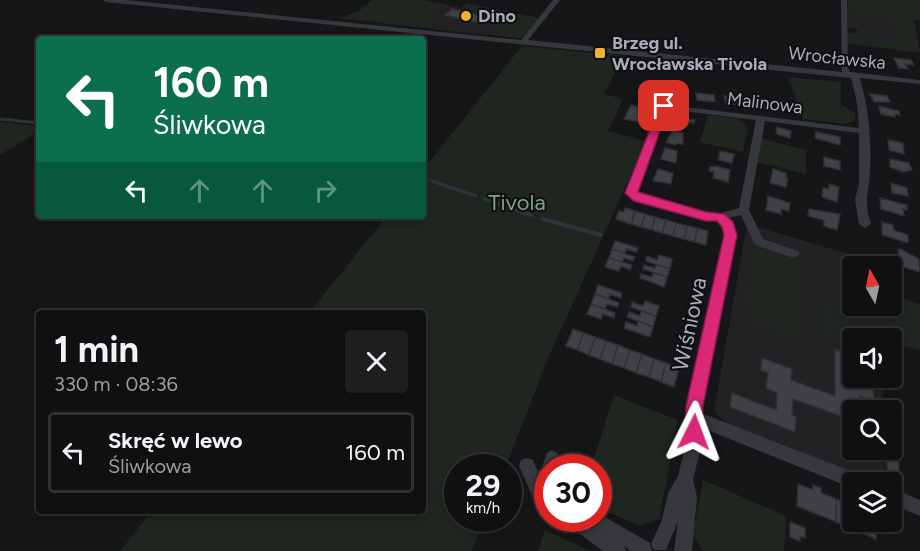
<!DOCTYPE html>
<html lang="pl">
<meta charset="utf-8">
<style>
body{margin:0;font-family:Figtree,sans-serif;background:#1e1e20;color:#f1f3f6;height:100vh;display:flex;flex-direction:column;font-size:22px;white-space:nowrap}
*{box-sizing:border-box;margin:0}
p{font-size:20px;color:#9c9d9f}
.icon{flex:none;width:33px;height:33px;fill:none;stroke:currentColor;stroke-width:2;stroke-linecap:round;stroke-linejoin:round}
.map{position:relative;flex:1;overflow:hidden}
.panel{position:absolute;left:36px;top:310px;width:390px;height:204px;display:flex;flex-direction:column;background:#101012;border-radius:6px;box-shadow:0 3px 9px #0003,0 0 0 2px #303032}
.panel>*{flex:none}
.top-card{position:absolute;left:36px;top:36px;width:390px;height:183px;border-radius:6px;box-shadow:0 3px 9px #0003,0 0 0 2px #303032;background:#0b6e4f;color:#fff;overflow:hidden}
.needle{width:39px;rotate:351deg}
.buttons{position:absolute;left:842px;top:256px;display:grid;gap:12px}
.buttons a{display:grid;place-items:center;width:60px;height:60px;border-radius:6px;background:#101012;box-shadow:0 3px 9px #0003,0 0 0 2px #303032;font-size:30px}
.speed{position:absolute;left:444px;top:454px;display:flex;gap:12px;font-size:30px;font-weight:700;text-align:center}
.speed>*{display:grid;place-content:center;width:78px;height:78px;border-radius:50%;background:#101012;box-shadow:0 3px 9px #0003,0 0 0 2px #303032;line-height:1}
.speed small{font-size:15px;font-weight:400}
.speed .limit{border:9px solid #d22;background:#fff;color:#111}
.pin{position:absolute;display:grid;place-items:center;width:51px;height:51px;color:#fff;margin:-26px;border-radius:12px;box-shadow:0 3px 9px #0006}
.me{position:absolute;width:66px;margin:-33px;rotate:3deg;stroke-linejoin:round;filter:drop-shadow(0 0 4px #0008)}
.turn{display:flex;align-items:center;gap:21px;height:126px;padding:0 18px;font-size:27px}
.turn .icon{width:78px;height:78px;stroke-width:2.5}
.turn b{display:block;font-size:42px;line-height:51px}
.lanes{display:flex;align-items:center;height:57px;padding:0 18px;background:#0003;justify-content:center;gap:30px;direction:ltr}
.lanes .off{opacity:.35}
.round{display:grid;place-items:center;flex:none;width:63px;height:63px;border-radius:6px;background:#1e1e20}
.headline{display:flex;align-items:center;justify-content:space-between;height:102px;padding:0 18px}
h1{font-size:36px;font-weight:700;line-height:45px}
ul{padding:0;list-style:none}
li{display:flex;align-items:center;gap:18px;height:81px;margin:0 12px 9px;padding:0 6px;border:3px solid #303032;border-radius:6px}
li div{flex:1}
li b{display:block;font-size:22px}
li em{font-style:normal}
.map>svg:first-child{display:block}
.built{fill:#222225}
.green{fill:#1e261f}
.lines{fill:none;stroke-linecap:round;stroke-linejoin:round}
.stream-far1{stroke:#2c353c;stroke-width:3}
.stream{stroke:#2c353c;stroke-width:4}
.building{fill:#404145;stroke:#303034;stroke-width:1.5}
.minor{fill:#37383d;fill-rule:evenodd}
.route{fill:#db2777;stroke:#8e194d;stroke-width:1.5}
.poi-dot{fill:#f2b134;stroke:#111113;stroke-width:2}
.labels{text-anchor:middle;stroke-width:4.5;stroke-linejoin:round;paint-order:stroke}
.far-poi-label{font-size:18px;font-weight:bold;fill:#a8adb8;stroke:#111113;text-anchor:start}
.far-street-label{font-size:18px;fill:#a8adb8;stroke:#111113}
.park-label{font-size:22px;fill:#7fa381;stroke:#111113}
.street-label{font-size:22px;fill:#a8adb8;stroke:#111113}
</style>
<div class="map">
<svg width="920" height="551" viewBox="0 0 920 551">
<rect width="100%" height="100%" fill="#161618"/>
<!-- built -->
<path class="built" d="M443,4L503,18L488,35L425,28Z
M847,14L887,18L902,42L861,38L856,29L848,28Z
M747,224L876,262V267H852V306H891V295L920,304V351L891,341V339H852V378H882L883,411H852V450H885L886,483H879L726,423L714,411Z"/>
<!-- green -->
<path class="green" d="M372,0H424L443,4L425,28L339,18L359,11Z
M848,0H920V21L914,20L920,53L846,43L847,34L858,32L861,38L901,41L887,18L847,14Z
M467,3L540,18L521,38L488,35L503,18L461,8Z
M522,46L624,56L604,94L623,99L608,131L646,141L549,356L505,468H458V519H484L472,551H120L151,512H423V314L309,313L387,216H423V170Z
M788,77L841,82V104L855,113V120L844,124L803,119Z
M708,115L737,118L748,127L743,152L700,142Z
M0,122L39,126V131L0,155Z
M761,138L806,150V174L757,162Z
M755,246L803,261L799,322L746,304Z
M891,297L920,306V348L885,336L883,306H891Z
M822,304L848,313L849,346L820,337Z
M751,309L800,325L799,339L749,322Z
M614,395L678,420L659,519L640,526L599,508L598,468H591Z
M703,480L786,516L784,551H703L693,535Z
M545,530L590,551H538Z"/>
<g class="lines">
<!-- stream-far1 -->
<path class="stream-far1" d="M0,119L39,123
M423,178L476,196
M485,199L524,213"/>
<!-- stream -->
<path class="stream" d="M520,211L531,215
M542,219L601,235"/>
</g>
<!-- building -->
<path class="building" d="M452,9L486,17L479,23L445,15Z
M894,58L911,60L914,65L905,64L908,69L899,68Z
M671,86L689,90L687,97L669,93Z
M696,93L714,95L715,102L697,100Z
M870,94L887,96L890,102H874Z
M724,96L740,98L741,105L726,103Z
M750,98L765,99L772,109L756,107L752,104Z
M776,100L788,102L791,111L778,107Z
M631,105L645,109L639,122L624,119Z
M879,106L899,111L900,115L895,114V117L881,114Z
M675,116L695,120L694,123L690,122L685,127L672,124Z
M777,127L791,131L790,138L776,134Z
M673,130L683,133V144L677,143L675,145L666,142Z
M816,132L840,137V145L815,138Z
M888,140L903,143L904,154L889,150Z
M665,148L677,151L676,163L661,159Z
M720,151L734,154L732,163L718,160Z
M824,157L840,161V170L824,166Z
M890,159L909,163L912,170L903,172L890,167Z
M716,166L730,170L728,182L713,178L714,172L709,171L710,167Z
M658,169L673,173L671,184L653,181Z
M773,169L786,173V178H788L786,187L770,183Z
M891,183L907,188L908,196L892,193Z
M829,184L839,187L837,202L822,197L823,188L829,189Z
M768,196L790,203L789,211L781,209V214L766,210Z
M880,198L907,205V210L903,209L904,216L881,209Z
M625,208L635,211L631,224L616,219L619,211L624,212Z
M809,209L840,214L837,230L824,226V220L808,216Z
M635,211L645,214L641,227L631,224Z
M645,214L655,217L652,230L641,227Z
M655,217L666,220L662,233L652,230Z
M666,220L676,223L673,236L662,233Z
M882,222L893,225V230L908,235V243L882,235Z
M676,223L687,226L684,239L673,236Z
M687,226L697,228L695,242L684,239Z
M697,228L708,231L706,245L695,242Z
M615,241L638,248L636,252L627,249L625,253L612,249Z
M612,249L635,257L633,261L624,258L622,262L609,258Z
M900,249L919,259L920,272L899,266L898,250Z
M659,255L672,259L670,269L646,261L647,256L657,260Z
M609,258L632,265L630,270L621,266L619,271L605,267Z
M656,264L670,269L667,277L643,269L644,265L655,268Z
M653,273L667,277L664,287L640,278L641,274L652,277Z
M598,285L622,293L621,298L610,294L609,299L595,294Z
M595,294L619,303L617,307L607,304L605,309L591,304Z
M645,301L659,306L656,316L631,307L632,302L643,306Z
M591,304L615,313L614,318L603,314L601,319L587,314Z
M641,311L656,316L653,327L627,317L629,312L640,316Z
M638,321L653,327L650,337L624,328L626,322L637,326Z
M573,329L584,333L577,350L566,346Z
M584,333L595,337L589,355L577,350Z
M595,337L606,341L600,359L589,355Z
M606,341L618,345L612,364L600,359Z
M618,345L630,350L624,368L612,364Z
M835,349L852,355V378H873L874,401L860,396L861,405L878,411H852V420L793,399L792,415L796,417L795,432L730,407L732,393L776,410L777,393L766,388L768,373L761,370L762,358L792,369L791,380L835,396Z
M630,350L642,354L636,373L624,368Z
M642,354L654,359L649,377L636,373Z
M654,359L666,363L661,382L649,377Z
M666,363L679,368L674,387L661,382Z
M891,439L901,442L903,451L891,448Z
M886,458L898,461L900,479L888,475Z
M798,484L813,490V485L821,488V493L836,499V522L797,506Z
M836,499L851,505L852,501V522H876V539L836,522Z
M790,522L805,528V538L800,536V541L790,537Z"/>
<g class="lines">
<!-- minor -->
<path class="minor" d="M103,0H126L521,40L553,0H560L528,40L842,72L841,0H847L848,68L850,72L920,80V84L860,78C869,110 873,149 869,182C867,200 865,205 871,224L865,228L859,224L855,199L859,184V133L765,121L749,210L763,239L798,251L800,254L794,258L755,245L741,215L728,218L734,225L736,235L701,413L866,477L868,483H852V488L700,427L699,455L693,479L697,498L692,551H674L678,521L666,550H654L651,544L662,520L668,493L678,476L683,455L687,407L724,235L723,226L717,221H706L634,201L626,193L661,104L859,128L857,103L851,78L106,2ZM667,109L756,120L739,208L720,213H706L642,195L637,192Z
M552,450L557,453L560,458L556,468H548V509L534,500L519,466L521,460L527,458L533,460L539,475L547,453Z
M891,488L920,500V516L891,504Z
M598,513L650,543L652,551H631L624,546L626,551H603L569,526L567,520L598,519Z"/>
</g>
<!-- route -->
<path class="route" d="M660,104L669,106L638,192L706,212L724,214L733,222L737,235L703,406L702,432L700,438L694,440L688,438L685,432L686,406L724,235L722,227L717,221H706L634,201L625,193Z"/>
<!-- markers -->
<g class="poi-dot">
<circle cx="466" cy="16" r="6"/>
<rect x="594" y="47" width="12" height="12" rx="3"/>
</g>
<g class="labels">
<!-- far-poi labels -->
<g class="far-poi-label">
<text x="478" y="22">Dino</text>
<text x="612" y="49">Brzeg ul.<tspan x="612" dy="21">Wrocławska Tivola</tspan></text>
</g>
<!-- far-street labels -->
<g class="far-street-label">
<text transform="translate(837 58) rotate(6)" y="6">Wrocławska</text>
<text transform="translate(765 103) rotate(7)" y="6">Malinowa</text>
</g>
<!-- park labels -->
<g class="park-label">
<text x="517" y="210">Tivola</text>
</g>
<!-- street labels -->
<g class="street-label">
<text transform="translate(689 324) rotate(-78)" y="8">Wiśniowa</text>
</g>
</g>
</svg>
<div class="buttons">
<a><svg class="needle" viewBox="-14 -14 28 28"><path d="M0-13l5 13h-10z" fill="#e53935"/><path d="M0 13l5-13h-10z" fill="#9c9d9f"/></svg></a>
<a><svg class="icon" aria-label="sound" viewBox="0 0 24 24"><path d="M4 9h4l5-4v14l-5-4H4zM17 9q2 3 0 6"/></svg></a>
<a><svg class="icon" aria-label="search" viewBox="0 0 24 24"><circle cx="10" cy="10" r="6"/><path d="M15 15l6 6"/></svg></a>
<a><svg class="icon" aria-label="layers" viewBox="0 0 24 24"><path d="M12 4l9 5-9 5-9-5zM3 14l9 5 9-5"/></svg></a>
</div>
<div class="speed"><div>29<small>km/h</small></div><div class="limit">30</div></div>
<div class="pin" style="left:664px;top:106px;background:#d93025"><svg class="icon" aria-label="arrive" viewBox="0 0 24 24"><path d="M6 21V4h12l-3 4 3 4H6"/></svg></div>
<svg class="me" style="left:694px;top:432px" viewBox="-20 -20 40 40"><path d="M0-17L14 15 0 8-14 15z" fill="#db2777" stroke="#fff" stroke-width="4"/></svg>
<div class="top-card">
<div class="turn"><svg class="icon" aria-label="left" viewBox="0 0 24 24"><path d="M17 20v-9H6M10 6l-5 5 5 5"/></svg><div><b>160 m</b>Śliwkowa</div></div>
<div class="lanes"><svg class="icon" aria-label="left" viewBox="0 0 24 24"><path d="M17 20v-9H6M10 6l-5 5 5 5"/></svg><svg class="icon off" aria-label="ahead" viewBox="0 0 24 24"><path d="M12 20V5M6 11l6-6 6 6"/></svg><svg class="icon off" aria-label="ahead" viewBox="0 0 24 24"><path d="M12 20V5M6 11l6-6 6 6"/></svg><svg class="icon off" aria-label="right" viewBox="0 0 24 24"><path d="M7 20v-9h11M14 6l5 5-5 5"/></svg></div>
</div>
<section class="panel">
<div class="headline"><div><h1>1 min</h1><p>330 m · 08:36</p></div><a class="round"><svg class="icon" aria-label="close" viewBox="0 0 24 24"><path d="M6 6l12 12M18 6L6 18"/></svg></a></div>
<ul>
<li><svg class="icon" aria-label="left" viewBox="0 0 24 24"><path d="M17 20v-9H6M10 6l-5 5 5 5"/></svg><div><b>Skręć w lewo</b><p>Śliwkowa</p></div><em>160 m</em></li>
</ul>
</section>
</div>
